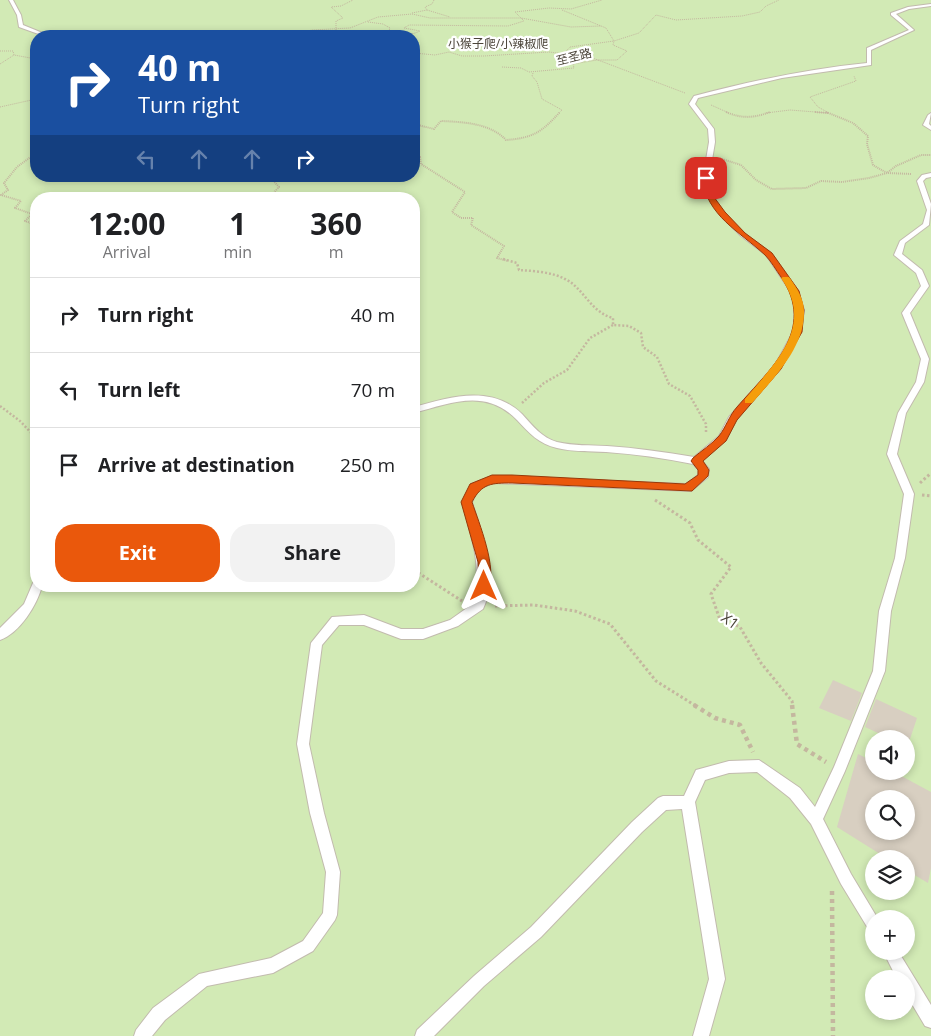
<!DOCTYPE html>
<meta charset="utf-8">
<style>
body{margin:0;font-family:"Open Sans","Noto Sans SC",sans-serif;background:#f2f2f2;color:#202124;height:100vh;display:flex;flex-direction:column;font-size:19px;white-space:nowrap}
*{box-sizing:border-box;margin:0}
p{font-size:16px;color:#757577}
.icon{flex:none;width:28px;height:28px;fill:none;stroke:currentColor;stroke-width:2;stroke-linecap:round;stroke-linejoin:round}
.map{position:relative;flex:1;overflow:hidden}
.side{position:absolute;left:30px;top:192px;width:390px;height:400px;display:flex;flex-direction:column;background:#fff;border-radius:20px;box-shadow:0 2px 8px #0003}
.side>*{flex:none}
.top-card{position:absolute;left:30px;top:30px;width:390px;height:152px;border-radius:20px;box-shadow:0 2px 8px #0003;background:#1a4fa0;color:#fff;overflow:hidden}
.fabs{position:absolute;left:865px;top:730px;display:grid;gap:10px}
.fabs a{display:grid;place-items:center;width:50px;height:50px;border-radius:50%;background:#fff;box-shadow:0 2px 8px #0003;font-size:25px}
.pin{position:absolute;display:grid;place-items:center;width:42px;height:42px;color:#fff;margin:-21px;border-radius:10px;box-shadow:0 2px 8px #0006}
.me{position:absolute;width:55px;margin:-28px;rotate:0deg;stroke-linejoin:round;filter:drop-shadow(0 0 4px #0008)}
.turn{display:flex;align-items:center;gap:18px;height:105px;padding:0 25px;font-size:22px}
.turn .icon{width:65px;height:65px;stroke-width:2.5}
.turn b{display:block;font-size:35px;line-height:42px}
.lanes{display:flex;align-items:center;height:48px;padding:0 25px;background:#0003;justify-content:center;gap:25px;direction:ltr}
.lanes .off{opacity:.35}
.eta{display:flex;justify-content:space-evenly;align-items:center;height:85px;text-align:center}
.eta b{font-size:30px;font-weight:700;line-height:35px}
.button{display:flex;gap:10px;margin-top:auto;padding:10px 25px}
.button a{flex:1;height:58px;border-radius:20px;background:#ea580c;color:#fff;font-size:20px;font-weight:700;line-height:58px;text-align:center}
.button a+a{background:#f2f2f2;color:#202124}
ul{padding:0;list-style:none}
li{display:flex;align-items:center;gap:15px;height:75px;padding:0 25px;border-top:1px solid #e0e0e0}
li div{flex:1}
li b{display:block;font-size:19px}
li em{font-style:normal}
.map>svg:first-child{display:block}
.green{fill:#d2eab5;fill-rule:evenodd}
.building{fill:#d8cfc1;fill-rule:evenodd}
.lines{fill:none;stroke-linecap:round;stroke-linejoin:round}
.service-casing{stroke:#c2bbae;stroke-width:2}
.path-far4{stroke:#c4b79f;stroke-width:1;stroke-dasharray:1 1;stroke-linecap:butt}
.path-far3{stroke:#c4b79f;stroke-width:2;stroke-dasharray:1 1;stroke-linecap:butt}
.path-far2{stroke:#c4b79f;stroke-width:2.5;stroke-dasharray:2 2;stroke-linecap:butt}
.path-far1{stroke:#c4b79f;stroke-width:3;stroke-dasharray:2.5 2.5;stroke-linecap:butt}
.path{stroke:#c4b79f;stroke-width:4.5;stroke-dasharray:4 4;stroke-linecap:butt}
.service{fill:#fff;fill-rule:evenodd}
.route{fill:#ea580c;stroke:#983908}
.slow{fill:#f59e0b}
.labels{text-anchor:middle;stroke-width:4.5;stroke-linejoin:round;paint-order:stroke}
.far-street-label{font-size:12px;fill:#4b4439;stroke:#fff}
.street-label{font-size:15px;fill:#4b4439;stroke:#fff}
</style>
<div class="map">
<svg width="931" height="1036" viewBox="0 0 931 1036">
<rect width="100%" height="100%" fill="#f6f3ec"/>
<!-- green -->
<path class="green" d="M0,0H931V1036H0ZM36,36H414V176H36ZM36,199H414V586H36ZM874,739H906V771H874ZM874,799H906V831H874ZM874,859H906V891H874ZM874,919H906V951H874ZM874,979H906V1011H874Z"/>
<!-- building -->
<path class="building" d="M833,680L862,693L851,721L819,708Z
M876,699L917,718L910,739H891L865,727Z
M858,754L874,762V771H892L931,792V868L928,883L906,870V859H888L837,827ZM874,799H906V831H874Z"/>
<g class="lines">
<!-- service casing -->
<g class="service-casing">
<path id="service" d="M9,0H13L21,15L23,25L50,36H44L19,27L17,15Z
M931,4V6L909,9L896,14L914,30L871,50V65L782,78L698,98L695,104L714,129L715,142L709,178L711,193L724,213L745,234L771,253L798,291L804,310L801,332L781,368L736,420L726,440L702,461L709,469L708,477L691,491L493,483L478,489L472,502C482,535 499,576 483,609L458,626L423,639H401L364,625H339L322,645L309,744L324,813L340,872L337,915L335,920L313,951L273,973L207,986L165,1020L152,1036H134L136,1030L153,1008L199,974L271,958L303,941L323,913L326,872L310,813L297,744L311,643L332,617L364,615L401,629H423L450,620L474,603C482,565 472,538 462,502L471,484L492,476L686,484L698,475L699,470L693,464C664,458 635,454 606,452C590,451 573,452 557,448C539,444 529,433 517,420C486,388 451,403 414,413V407C450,397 491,384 522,414C532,425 542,438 557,442C574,446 590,445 607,446C636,448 665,452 694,457L719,436L729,417L775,365L793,332L796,310L790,291L766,255L741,236L720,215L705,193L703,178L709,142L708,129L689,104L694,96C751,81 808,69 867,63V48L909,30L891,15V13L908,7Z
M931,113L929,124L931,126V130L923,125L928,115Z
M931,173V177L926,178L923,181L931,204L929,225L905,243L902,254L922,270L929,286L910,313L929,359L924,382L906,413L897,454L914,494L905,558L891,611L885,671L845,771L823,819L851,874L878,919H874V932L869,930L841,884L811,824L790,798L757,772L729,773L705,780L695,802L725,979L709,1036H693L709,979L682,809L666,810L642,832L541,937L484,986L434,1036H415L417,1030L474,976L531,927L632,822L658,798L663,796H684L696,770L729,761L759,760L800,788L815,807L834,767L873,671L879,611L895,558L904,494L887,454L898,413L916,382L921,359L902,313L921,286L916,273L894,255L900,241L923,224L927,210L917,181L922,175Z
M36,582V586H42C37,605 20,633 0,640V628L24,604L33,583Z
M883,951H898L931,1005V1028L925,1026L906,994V979H897Z"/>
</g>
<!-- path-far4 -->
<path class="path-far4" d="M434,0L432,4L425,7L427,10L450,17
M562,10L606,28L614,41L570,47L559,59L573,64
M412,13L427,10
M368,22L383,24L390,28L389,31C399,37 409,36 420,31L404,28L409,25L508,26L524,21L521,18L571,27L601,26
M287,36L312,30L350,28L378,17L412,14L430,18H521L515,12L549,8L571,9L602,0
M319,36L336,30V21L343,18L331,7L341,6L353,0
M0,51H13L14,55L36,59
M414,53L435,55L449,52L462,56H484L549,52L590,57L685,93
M0,64L14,55
M502,67L521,68L529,72L574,68L573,64L597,60H617L627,51L613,45L614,41L639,33L656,15L676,20L742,16L760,12L766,6L779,0
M533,73L532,76L537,82L542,99L562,110L559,113
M711,105L729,113
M0,107L36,99
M766,113L790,110L828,113
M829,113L818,107L810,97L856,81L854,76"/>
<!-- path-far3 -->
<path class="path-far3" d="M726,112C742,119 754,118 770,112
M815,112L828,113
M826,112L853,123L868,136L867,144L873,165L887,173L911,174
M414,124L434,129L441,121C463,122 490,123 506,140C533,138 542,132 560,112
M36,153L17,167L4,183L8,190L1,195L21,201L15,208L32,214L25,221L36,225
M414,156L420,157L421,164L465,192L452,212L461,218H473L471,225L504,246L497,258L508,261
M722,159L741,165L756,180L772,189L806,188L821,181L842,182L869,178L887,173L896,166L921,155H931
M268,199L279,187L269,176"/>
<!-- path-far2 -->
<path class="path-far2" d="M503,259L517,263L519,270C534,271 552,272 565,279C584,288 590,312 613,318V325L629,326L641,333L643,347L657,357L669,384L690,396L706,424V434
M522,403L544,383L567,370L590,338L613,325
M0,406L20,421L36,438"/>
<!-- path-far1 -->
<path class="path-far1" d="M920,483L931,473
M922,495L931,496
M655,500L690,523L698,540L731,567L711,594L719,617L740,627L761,663L792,701L793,706
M414,570L462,601
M495,606L534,605L575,611L610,624L656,681L696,706"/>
<!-- path -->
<path class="path" d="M694,705L715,718L740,725L753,752
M792,705L797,744L826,762
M832,891L833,1036"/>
<!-- service -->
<use href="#service" class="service"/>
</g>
<!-- route -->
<path class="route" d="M706,176L709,178L711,193L725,212L745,233L772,253L799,291L804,310L802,332L781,369L737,420L726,441L703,461L709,470L708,476L692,491L512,483C492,483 482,483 472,502C479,523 498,569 488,589H479L478,562L461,502L470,484L492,475H512L685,484L698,475V470L691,461L693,458C701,451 712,444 719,436C726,427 729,416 737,407C771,368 817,330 781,277C776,270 771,261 765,255C739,231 707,216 702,178Z"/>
<!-- slow -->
<path class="slow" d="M783,277H789C796,287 804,298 804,311C805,347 774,378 752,403H745V399C776,362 815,326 781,278Z"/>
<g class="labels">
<!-- far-street labels -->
<g class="far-street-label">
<text x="498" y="48">小猴子爬/小辣椒爬</text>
<text transform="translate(574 57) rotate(-14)" y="4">至圣路</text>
</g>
<!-- street labels -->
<g class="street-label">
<text transform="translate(730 621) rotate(36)" y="5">X1</text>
</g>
</g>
</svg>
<div class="fabs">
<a><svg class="icon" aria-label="sound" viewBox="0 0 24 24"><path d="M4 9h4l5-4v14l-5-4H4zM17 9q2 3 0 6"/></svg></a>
<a><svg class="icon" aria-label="search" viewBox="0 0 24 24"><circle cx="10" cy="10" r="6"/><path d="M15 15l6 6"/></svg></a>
<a><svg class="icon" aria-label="layers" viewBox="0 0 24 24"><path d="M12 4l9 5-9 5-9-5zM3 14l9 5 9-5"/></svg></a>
<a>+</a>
<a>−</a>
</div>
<div class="pin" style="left:706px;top:178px;background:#d93025"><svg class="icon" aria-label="arrive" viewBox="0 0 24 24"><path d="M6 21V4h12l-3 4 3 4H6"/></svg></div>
<svg class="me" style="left:484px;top:586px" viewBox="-20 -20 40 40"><path d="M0-17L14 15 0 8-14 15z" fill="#ea580c" stroke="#fff" stroke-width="4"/></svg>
<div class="top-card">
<div class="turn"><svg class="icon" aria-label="right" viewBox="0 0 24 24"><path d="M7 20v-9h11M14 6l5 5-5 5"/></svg><div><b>40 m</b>Turn right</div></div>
<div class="lanes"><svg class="icon off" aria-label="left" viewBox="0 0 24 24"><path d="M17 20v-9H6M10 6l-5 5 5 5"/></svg><svg class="icon off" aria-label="ahead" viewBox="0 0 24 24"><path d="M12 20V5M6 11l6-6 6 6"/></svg><svg class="icon off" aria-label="ahead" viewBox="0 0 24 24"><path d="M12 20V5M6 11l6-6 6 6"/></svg><svg class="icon" aria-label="right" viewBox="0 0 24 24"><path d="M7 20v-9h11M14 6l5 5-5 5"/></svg></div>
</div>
<section class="side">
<div class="eta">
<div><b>12:00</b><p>Arrival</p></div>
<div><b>1</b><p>min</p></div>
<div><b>360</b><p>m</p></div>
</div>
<ul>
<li><svg class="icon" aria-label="right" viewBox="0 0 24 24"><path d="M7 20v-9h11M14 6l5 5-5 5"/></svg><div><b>Turn right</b></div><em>40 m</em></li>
<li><svg class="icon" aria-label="left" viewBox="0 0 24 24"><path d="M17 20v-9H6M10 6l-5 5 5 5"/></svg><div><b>Turn left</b></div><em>70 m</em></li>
<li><svg class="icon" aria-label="arrive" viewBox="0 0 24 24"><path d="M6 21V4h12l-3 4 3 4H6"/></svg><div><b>Arrive at destination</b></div><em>250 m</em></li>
</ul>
<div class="button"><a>Exit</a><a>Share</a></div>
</section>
</div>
